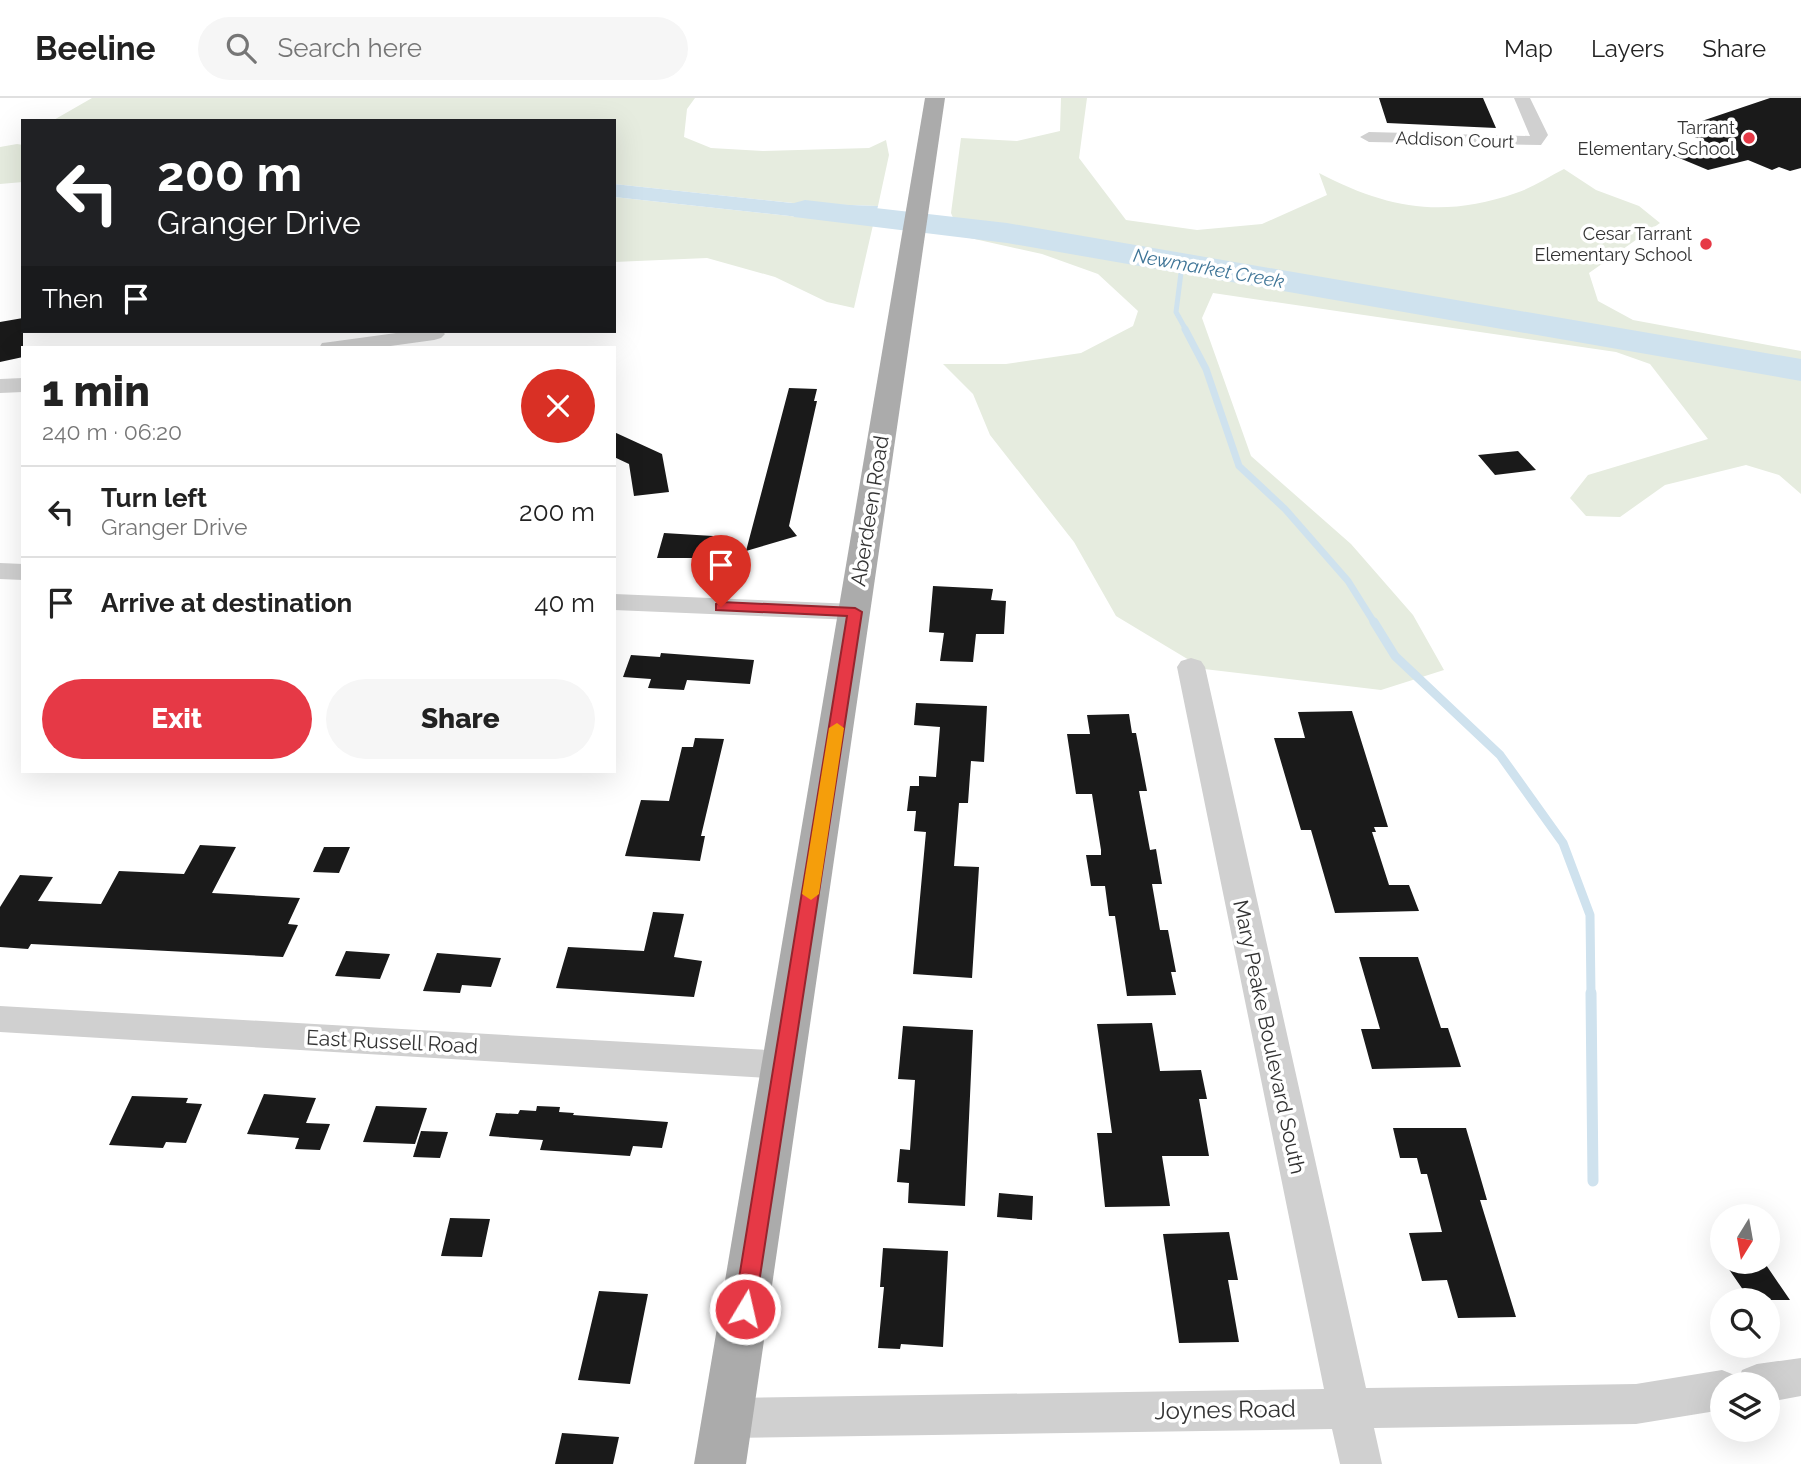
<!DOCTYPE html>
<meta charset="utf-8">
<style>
body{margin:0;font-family:Raleway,sans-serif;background:#f6f6f6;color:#222;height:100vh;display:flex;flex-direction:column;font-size:26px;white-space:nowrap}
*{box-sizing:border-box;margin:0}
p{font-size:23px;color:#767676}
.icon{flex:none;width:38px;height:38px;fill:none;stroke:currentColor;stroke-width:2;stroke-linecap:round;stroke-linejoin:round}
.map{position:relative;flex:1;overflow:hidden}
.details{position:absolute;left:21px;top:248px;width:595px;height:427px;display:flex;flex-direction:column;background:#fff;border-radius:0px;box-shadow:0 7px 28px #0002}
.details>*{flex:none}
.guide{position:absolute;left:21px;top:21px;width:595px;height:214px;border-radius:0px;box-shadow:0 7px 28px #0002;background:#202124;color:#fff;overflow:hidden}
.needle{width:46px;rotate:191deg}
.controls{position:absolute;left:1710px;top:1106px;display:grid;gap:14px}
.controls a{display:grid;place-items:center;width:70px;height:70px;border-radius:50%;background:#fff;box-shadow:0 7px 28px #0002;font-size:35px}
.pin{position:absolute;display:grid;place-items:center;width:60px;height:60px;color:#fff;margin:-72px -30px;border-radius:50% 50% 50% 0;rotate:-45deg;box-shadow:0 0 7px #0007}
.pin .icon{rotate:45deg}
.me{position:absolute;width:77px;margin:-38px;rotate:9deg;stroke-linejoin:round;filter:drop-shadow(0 0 5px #0008)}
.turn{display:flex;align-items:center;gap:24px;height:147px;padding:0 21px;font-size:32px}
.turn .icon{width:91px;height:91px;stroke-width:2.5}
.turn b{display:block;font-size:49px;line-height:60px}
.then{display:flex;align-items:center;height:66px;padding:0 21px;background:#0003;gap:14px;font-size:26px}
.round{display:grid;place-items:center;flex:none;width:74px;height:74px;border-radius:37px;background:#f6f6f6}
.head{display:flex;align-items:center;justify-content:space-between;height:119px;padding:0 21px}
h1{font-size:42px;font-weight:800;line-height:52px}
.action{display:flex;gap:14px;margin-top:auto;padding:14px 21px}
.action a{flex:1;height:80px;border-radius:42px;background:#e63946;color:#fff;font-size:28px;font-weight:800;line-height:80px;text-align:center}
.action a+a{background:#f6f6f6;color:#222}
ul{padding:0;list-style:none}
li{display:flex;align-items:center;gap:21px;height:91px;padding:0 21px;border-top:2px solid #e0e0e0}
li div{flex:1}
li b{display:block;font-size:26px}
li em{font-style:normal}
header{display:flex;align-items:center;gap:42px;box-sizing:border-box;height:98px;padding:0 35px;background:#fff;border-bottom:2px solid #e0e0e0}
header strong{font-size:33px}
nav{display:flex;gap:38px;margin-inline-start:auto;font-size:24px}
.search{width:490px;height:63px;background:#f6f6f6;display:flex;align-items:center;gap:18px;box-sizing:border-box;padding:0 24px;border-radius:38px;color:#767676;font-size:26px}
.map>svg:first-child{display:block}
.green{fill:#e6ecdf}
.water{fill:#cfe2ee}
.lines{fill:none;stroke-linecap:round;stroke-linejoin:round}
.stream-far3{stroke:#cfe2ee;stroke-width:5}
.stream-far2{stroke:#cfe2ee;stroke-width:7}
.stream-far1{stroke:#cfe2ee;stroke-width:9}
.stream{stroke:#cfe2ee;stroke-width:11}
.river{fill:#cfe2ee;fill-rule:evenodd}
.building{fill:#1a1a1a}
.minor{fill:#d0d0d0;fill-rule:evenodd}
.major{fill:#ababab;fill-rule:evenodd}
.route{fill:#e63946;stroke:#96252e;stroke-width:2}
.slow{fill:#f59e0b}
.poi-dot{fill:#e63946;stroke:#fff;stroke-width:2.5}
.labels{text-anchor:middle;stroke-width:7;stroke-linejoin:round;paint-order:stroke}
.far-poi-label{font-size:18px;fill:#333;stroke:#fff;text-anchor:end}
.far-street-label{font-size:18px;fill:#333;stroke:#fff}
.far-water-label{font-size:19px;font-style:italic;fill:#3f7597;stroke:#fff}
.street-label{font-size:21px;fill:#333;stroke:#fff}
.near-street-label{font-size:24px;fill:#333;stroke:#fff}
</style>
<header>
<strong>Beeline</strong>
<div class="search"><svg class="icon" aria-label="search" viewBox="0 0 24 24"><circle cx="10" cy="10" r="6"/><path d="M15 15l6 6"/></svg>Search here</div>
<nav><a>Map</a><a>Layers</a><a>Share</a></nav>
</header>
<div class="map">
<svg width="1801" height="1366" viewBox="0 0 1801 1366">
<rect width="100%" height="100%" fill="#fff"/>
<!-- green -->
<path class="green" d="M92,0H695L687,11L684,39L711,50L763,53L869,50L886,42L889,57L878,108L793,105L614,86V23H52Z
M1061,0H1087L1079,60L1126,122L1197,132L1262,126L1327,97L1319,75C1386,110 1442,121 1516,95C1532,90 1548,79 1564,71L1596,92L1639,108L1660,125L1589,175L1598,203L1633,222L1801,253V396L1779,377L1746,367L1665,387L1620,419L1586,418L1570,400L1588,377L1708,341L1650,266L1616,254L1213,195L1202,220L1251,358L1351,446L1413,517L1444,572L1381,592L1204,571L1116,518L1074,444L990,337L973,296L943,266H1006L1081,255L1133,228L1138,213L1098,176L1042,156L961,138L951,115L961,40L1017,43L1060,33Z
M17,46L23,47V84L0,86V49Z
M614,99L873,127L854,210L827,204L775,179L707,160L614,164Z"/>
<!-- water -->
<path class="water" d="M614,86L792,105L878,108L873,127L614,99Z"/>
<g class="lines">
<!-- stream-far3 -->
<path class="stream-far3" d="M1182,167L1176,214L1186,232"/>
<!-- stream-far2 -->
<path class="stream-far2" d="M1185,231L1206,271L1239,368L1285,411L1348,483L1375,526"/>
<!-- stream-far1 -->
<path class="stream-far1" d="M1374,524L1395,558L1500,657L1563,745L1590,817L1591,897"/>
<!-- stream -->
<path class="stream" d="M1591,895L1593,1083"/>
<!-- river -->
<path class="river" d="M805,102L1007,125L1801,261V283L1007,145L794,119L789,112L794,105Z"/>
</g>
<!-- building -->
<path class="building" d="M1379,0H1483L1496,30L1387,25Z
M1770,0H1801V70L1790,73L1779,69L1772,72L1748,62L1708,72L1672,57L1709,45L1685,35L1692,32L1684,29Z
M23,220V259L0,264V224Z
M789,290L817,291L814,303H817L789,428L797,438L746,453Z
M614,334L662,356L669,394L634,398L629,366L614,359Z
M1518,353L1536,372L1495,377L1478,357Z
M664,435L713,438L707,460H657Z
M933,488L993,491L991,502L1006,503L1004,536H976L973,564L940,563L944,535L929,534Z
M661,555L754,562L750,586L687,582L684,592L648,590L651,581L623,579L631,557L660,559Z
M916,605L987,608L984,664L971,663L968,705H959L954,768L979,769L972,880L913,876L926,734L914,733L916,713H907L910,688H919V678L936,679L940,629L914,627Z
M1352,613L1388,729H1374L1376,734H1372L1389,787H1409L1419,813L1335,815L1311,732H1301L1274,640H1305L1298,614Z
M1129,616L1132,635H1136L1147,693H1139L1150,752L1156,751L1162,786H1152L1160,832H1168L1176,874H1171L1176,897L1127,898L1115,818H1109L1105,788H1091L1086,757H1101V752L1092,696H1076L1067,636H1090L1087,617Z
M695,640L724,641L701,738H705L700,763L625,758L641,702L669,703L682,649H693Z
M200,747L236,749L212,795L300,800L288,826L298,827L283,859L31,846L28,851L0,849V809L20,777L53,779L38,803L101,806L119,773L184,776Z
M324,749H350L339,775L313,774Z
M653,814L684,816L674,859L702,863L694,899L556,890L568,849L644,853Z
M346,853L390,856L380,881L335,878Z
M437,855L501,860L491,889L462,887L460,895L423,893Z
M1359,859H1418L1441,930H1448L1461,969L1372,971L1361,931H1380Z
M1152,925L1160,973L1201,972L1207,1001H1199L1209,1058H1162L1170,1108L1105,1109L1097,1035H1112L1097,926Z
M903,928L973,932L965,1108L908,1105L909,1085L897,1084L900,1051L910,1052L915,982L898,981Z
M264,996L316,1000L306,1025L330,1026L320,1052L295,1051L299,1040L247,1036Z
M132,998L188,1000L186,1005L202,1006L186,1045L166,1044L163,1050L109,1047Z
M376,1008L427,1010L415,1046L363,1044Z
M537,1008L560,1009L559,1014L574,1015L573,1017L668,1024L662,1050L633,1048L630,1058L540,1052L543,1042L489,1038L496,1015L518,1016L520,1012L536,1013Z
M1393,1030H1466L1487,1102H1480L1516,1219L1458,1220L1447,1182L1422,1183L1409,1135L1442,1134L1427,1076H1421L1417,1060H1400Z
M421,1033L448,1034L440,1060L413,1059Z
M999,1095L1033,1098L1032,1122L997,1119Z
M450,1120L490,1121L482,1159L441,1158Z
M1229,1134L1238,1182H1228L1239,1244L1179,1245L1163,1136Z
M883,1150L948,1153L943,1249L901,1246L900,1251L878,1250L884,1189H880Z
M1724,1164H1764L1790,1202H1750Z
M599,1193L648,1196L630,1286L578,1282Z
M562,1335L619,1339L613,1366H555Z"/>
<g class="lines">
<!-- minor -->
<path class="minor" d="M1514,0H1530L1548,37L1541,47L1369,44L1360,39L1369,34L1530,38Z
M411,233H442L445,236L441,240L434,242L376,250H319L322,245L330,244Z
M23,280V294L0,295V281Z
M0,465L23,466V482L0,481Z
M614,496L855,506L864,508L868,514L864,520L855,522L614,512Z
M1191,560L1201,563L1205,569L1366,1290L1636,1286L1722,1272L1737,1278L1738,1282L1742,1272L1757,1266L1801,1260V1298L1768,1304V1286H1722V1312L1636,1326L1374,1330L1382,1366H1340L1332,1331L727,1340L712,1334L706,1320L712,1306L727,1300L1324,1291L1177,569L1181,563Z
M0,908L784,953L796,957L802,967L796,977L784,981L0,934Z"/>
<!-- major -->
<path class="major" d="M925,0H945L746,1366H694Z"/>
</g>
<!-- route -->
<path class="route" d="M721,504L855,510L862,514L755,1211L752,1218L745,1221L737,1218L734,1211L847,518L716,512V506Z"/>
<!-- slow -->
<path class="slow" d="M837,625L844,630L819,796L811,802L802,796L829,630Z"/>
<!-- markers -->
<g class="poi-dot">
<circle cx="1749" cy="40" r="7"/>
<circle cx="1706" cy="146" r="7"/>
</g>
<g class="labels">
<!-- far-poi labels -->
<g class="far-poi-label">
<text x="1735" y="36">Tarrant<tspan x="1735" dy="21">Elementary School</tspan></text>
<text x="1692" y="142">Cesar Tarrant<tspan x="1692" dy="21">Elementary School</tspan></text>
</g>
<!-- far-street labels -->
<g class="far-street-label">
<text transform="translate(1455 42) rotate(2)" y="6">Addison Court</text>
</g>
<!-- far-water labels -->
<g class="far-water-label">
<text transform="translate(1209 170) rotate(10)" y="7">Newmarket Creek</text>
</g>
<!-- street labels -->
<g class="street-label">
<text transform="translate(870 413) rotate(-81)" y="7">Aberdeen Road</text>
<text transform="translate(1269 939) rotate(78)" y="7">Mary Peake Boulevard South</text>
<text transform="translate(392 944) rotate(3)" y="7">East Russell Road</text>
</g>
<!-- near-street labels -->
<g class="near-street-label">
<text transform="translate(1225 1312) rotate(-1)" y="8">Joynes Road</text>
</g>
</g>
</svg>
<div class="controls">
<a><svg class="needle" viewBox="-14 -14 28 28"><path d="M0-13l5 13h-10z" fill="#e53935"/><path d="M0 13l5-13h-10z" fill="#767676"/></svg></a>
<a><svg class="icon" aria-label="search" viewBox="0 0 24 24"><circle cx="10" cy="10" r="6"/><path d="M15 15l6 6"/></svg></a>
<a><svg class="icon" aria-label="layers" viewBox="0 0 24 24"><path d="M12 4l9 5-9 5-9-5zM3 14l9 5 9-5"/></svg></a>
</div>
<div class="pin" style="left:721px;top:509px;background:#d93025"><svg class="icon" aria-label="arrive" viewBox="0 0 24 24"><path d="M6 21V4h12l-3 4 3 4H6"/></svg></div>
<svg class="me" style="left:745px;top:1211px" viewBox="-20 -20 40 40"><circle r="17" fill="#e63946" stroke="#fff" stroke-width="3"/><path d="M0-11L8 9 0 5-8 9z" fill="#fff"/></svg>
<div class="guide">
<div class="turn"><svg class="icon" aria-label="left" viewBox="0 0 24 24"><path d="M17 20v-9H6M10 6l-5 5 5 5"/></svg><div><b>200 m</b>Granger Drive</div></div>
<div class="then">Then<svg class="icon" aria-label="arrive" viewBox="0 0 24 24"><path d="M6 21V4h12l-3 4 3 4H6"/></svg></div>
</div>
<section class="details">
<div class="head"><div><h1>1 min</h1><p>240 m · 06:20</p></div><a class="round" style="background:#d93025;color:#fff"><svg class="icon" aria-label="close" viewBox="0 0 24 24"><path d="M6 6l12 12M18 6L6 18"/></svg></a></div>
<ul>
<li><svg class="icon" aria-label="left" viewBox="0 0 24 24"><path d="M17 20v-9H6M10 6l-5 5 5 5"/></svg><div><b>Turn left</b><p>Granger Drive</p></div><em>200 m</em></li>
<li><svg class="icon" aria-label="arrive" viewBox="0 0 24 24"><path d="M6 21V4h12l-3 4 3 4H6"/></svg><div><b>Arrive at destination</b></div><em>40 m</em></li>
</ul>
<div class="action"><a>Exit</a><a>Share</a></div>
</section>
</div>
